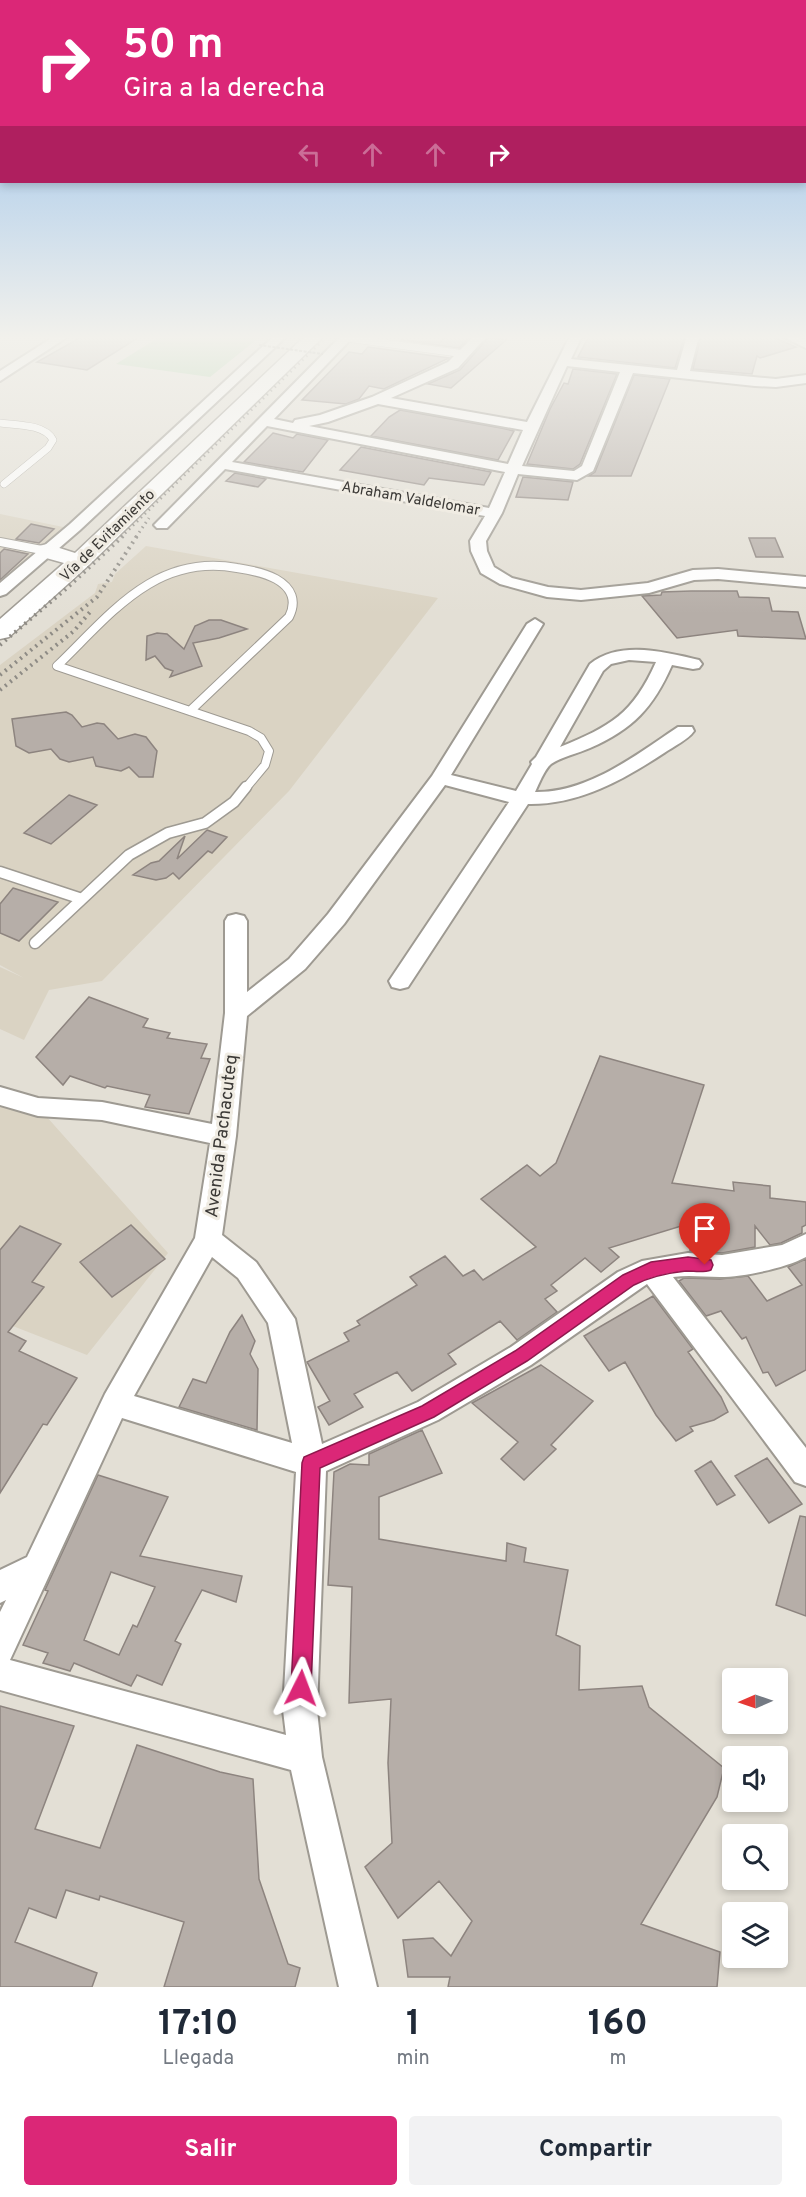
<!DOCTYPE html>
<html lang="es">
<meta charset="utf-8">
<style>
body{margin:0;font-family:Overpass,sans-serif;background:#f2f2f3;color:#1f2937;height:100vh;display:flex;flex-direction:column;font-size:22px;white-space:nowrap}
*{box-sizing:border-box;margin:0}
p{font-size:20px;color:#747a83}
.icon{flex:none;width:33px;height:33px;fill:none;stroke:currentColor;stroke-width:2;stroke-linecap:round;stroke-linejoin:round}
.map{position:relative;height:1987px;overflow:hidden}
.side{display:flex;flex-direction:column;background:#fff;flex:1}
.side>*{flex:none}
.top-card{position:absolute;left:0px;top:0px;width:807px;height:183px;box-shadow:0 3px 9px #0003;background:#db2777;color:#fff;overflow:hidden}
.needle{width:39px;rotate:268deg}
.tools{position:absolute;left:722px;top:1668px;display:grid;gap:12px}
.tools a{display:grid;place-items:center;width:66px;height:66px;border-radius:6px;background:#fff;box-shadow:0 3px 9px #0003;font-size:30px}
.pin{position:absolute;display:grid;place-items:center;width:51px;height:51px;color:#fff;margin:-62px -26px;border-radius:50% 50% 50% 0;rotate:-45deg;box-shadow:0 0 6px #0007}
.pin .icon{rotate:45deg}
.me{position:absolute;width:66px;margin:-33px;rotate:3deg;stroke-linejoin:round;filter:drop-shadow(0 0 4px #0008)}
.turn{display:flex;align-items:center;gap:21px;height:126px;padding:0 24px;font-size:27px}
.turn .icon{width:78px;height:78px;stroke-width:2.5}
.turn b{display:block;font-size:42px;line-height:51px}
.lanes{display:flex;align-items:center;height:57px;padding:0 24px;background:#0003;justify-content:center;gap:30px;direction:ltr}
.lanes .off{opacity:.35}
.eta{display:flex;justify-content:space-evenly;align-items:center;height:102px;text-align:center}
.eta b{font-size:36px;font-weight:700;line-height:42px}
.action{display:flex;gap:12px;margin-top:auto;padding:12px 24px}
.action a{flex:1;height:69px;border-radius:6px;background:#db2777;color:#fff;font-size:24px;font-weight:700;line-height:69px;text-align:center}
.action a+a{background:#f2f2f3;color:#1f2937}
.map>svg:first-child{display:block}
.built{fill:#dad3c3}
.green{fill:#a1ce9d}
.building{fill:#b6aea8;stroke:#8d847f;stroke-width:1.5;fill-rule:evenodd}
.lines{fill:none;stroke-linecap:round;stroke-linejoin:round}
.service-far2-casing{stroke:#9e9a92;stroke-width:8}
.service-far1-casing{stroke:#9e9a92;stroke-width:10}
.service-casing{stroke:#9e9a92;stroke-width:13}
.minor-casing{stroke:#9e9a92;stroke-width:4}
.trunk-casing{stroke:#9e9a92;stroke-width:3}
.service-far2{stroke:#fff;stroke-width:7}
.service-far1{stroke:#fff;stroke-width:8}
.service{stroke:#fff;stroke-width:10}
.minor{fill:#fff;fill-rule:evenodd}
.trunk{fill:#fff;fill-rule:evenodd}
.rail-far1{stroke:#8e8b85;stroke-width:3;stroke-dasharray:1.5 4;stroke-linecap:butt}
.rail{stroke:#8e8b85;stroke-width:4;stroke-dasharray:2 4.5;stroke-linecap:butt}
.path-bridge{stroke:#898680;stroke-width:2;stroke-dasharray:3 1.5;stroke-linecap:butt}
.route{fill:#db2777;stroke:#8e194d;stroke-width:1.5}
.labels{text-anchor:middle;stroke-width:6;stroke-linejoin:round;paint-order:stroke}
.far-street-label{font-size:15px;fill:#3b3936;stroke:#f0ece3}
.street-label{font-size:18px;fill:#3b3936;stroke:#f0ece3}
</style>
<div class="map">
<svg width="806" height="1987" viewBox="0 0 806 1987">
<rect width="100%" height="100%" fill="#e3dfd5"/>
<!-- built -->
<path class="built" d="M0,514L68,528L0,584Z
M146,546L438,598L289,791L102,981L49,990L24,1040L0,1029V967L24,978L0,965V665L95,593L98,584L112,582L115,574Z
M0,1097L38,1107L168,1253L87,1355L0,1321Z"/>
<!-- green -->
<path class="green" d="M161,336H261L210,377L116,364Z"/>
<!-- building -->
<path class="building" d="M83,336H141L87,370L37,362Z
M446,336H471L459,348L401,340L432,342H441Z
M589,336H685L675,368L578,357Z
M701,336H771L796,347L760,358L757,356L752,374L693,369Z
M489,337L506,340L451,388L428,384L460,370Z
M368,347L449,358L384,389L369,386L359,399L346,404L302,400L349,352L362,354Z
M573,369L617,374L580,464L573,469L527,464L550,409L564,383L568,384Z
M634,375L670,379L631,476H589L595,472Z
M400,410L501,428L514,431L498,460L371,436L389,417Z
M273,433L293,438L297,434L328,440L303,472L244,462Z
M361,447L491,472L484,485L429,478L424,485L340,470Z
M235,473L266,479L258,487L226,481Z
M523,477L573,482L568,500L516,497Z
M31,524L54,529L39,543L16,539Z
M749,538H775L783,557H756Z
M4,549L28,554L0,580V553Z
M691,591H737L739,597L769,598L772,611L798,612L806,639L738,636L737,630L677,638L642,596L661,595L662,592Z
M209,620H221L247,629L219,638L193,643L202,666L170,677L173,671L165,668L155,656L146,660L147,636L157,633L167,634L184,649L195,626Z
M66,712L72,715L82,727L97,723L104,724L118,739L135,734L146,737L157,751L153,777H139L129,767L121,771L96,766L93,757L69,762L60,759L51,749L29,753L16,746L12,719Z
M69,795L97,805L51,844L24,833Z
M207,830L227,837L212,853L208,851L179,879L173,873L166,878L156,880L133,875L151,863L159,861L185,836L177,859Z
M13,888L58,902L19,941L0,933V904Z
M89,997L148,1019L143,1027L170,1033L167,1038L207,1044L201,1058L210,1059L189,1114L145,1107L150,1095L107,1086L105,1088L70,1076L63,1085L36,1057Z
M600,1056L704,1085L672,1183L734,1191L733,1182L770,1186V1198L806,1202V1225L802,1227V1233L781,1243L770,1245L755,1226V1247L722,1253L690,1251L691,1223L609,1248L619,1257L601,1272L585,1258L551,1285L557,1291L545,1299L557,1312L517,1340L500,1321L448,1354L456,1364L412,1391L397,1372L354,1394L363,1407L329,1425L318,1407L330,1401L307,1362L349,1341L344,1333L360,1325L357,1321L417,1285L410,1277L445,1256L463,1276L474,1270L483,1280L536,1247L481,1199L527,1165L540,1176L556,1163Z
M131,1225L165,1259L112,1297L80,1262Z
M20,1226L61,1244L32,1282L44,1287L8,1332L26,1341L19,1351L77,1378L47,1425L43,1424L0,1493V1250Z
M806,1259V1370L776,1386L768,1372L763,1373L746,1337L742,1339L721,1311L706,1316L679,1281L684,1278L720,1279L748,1276L767,1301L802,1285L788,1267Z
M653,1296L693,1349L688,1352L721,1397L728,1412L714,1420L690,1427L693,1431L676,1441L656,1415L625,1362L609,1371L584,1336Z
M242,1315L255,1341L250,1354L258,1369L257,1430L179,1407L193,1379L206,1383L230,1332Z
M541,1365L593,1401L551,1445L556,1449L524,1480L501,1459L518,1442L472,1403Z
M422,1430L442,1473L379,1497V1539L506,1561L507,1543L526,1548L524,1562L568,1570L556,1635L580,1646L579,1690L642,1686L649,1707L724,1768L717,1797L641,1924L720,1952L717,1987H448L450,1977H408L403,1940L433,1938L451,1956L472,1921L439,1881L398,1918L365,1867L392,1843L388,1763L391,1699L349,1703L352,1587L328,1585L334,1472L350,1464L369,1465V1454Z
M767,1458L802,1504L769,1523L735,1476Z
M711,1461L735,1495L717,1505L695,1471Z
M98,1475L168,1497L140,1556L242,1576L236,1602L202,1590L175,1641L181,1644L162,1685L137,1675L131,1686L74,1663L70,1671L43,1663L48,1653L23,1645L48,1591L45,1590ZM111,1572L155,1587L137,1627L133,1625L119,1655L84,1640Z
M800,1516L806,1517V1616L776,1605Z
M0,1706L74,1726L35,1829L100,1848L137,1745L220,1772L253,1779L259,1879L288,1964L300,1968L295,1987H164L184,1922L100,1896L99,1900L66,1890L56,1918L29,1908L15,1942L97,1973L92,1987H0Z"/>
<g class="lines">
<!-- service-far2 casing -->
<g class="service-far2-casing">
<path id="service-far2" d="M346,338L465,354
M0,423C16,425 45,424 53,440L48,448L4,484"/>
</g>
<!-- service-far1 casing -->
<g class="service-far1-casing">
<path id="service-far1" d="M0,542L47,551
M190,711L289,617C297,601 292,588 276,579C265,573 250,570 237,568C155,553 110,615 57,666L249,731L261,738L269,751L265,765L245,789"/>
</g>
<!-- service casing -->
<g class="service-casing">
<path id="service" d="M0,872L82,899
M35,943L129,855L168,833L205,823L234,802L246,787"/>
</g>
<!-- minor casing -->
<g class="minor-casing">
<path id="minor" d="M55,336H69L0,381V371Z
M274,336H287L80,530L6,594L0,596V583L70,524Z
M341,336H354L274,419L293,423L295,420L320,415L372,397L448,362L474,336H487L458,368L391,398L527,422L570,336H582L571,359L677,370L687,336H699L690,371L776,379L806,375V383L776,387L755,386L633,373L593,471L577,480L518,474L502,513L486,541L487,551L494,567L512,578L548,587L581,590L648,583L693,570L718,569L806,577V587L718,579L694,580L649,593L581,600L547,597L500,584L481,573L471,551L470,541L485,516L225,469L167,528H157L154,525L157,522ZM567,366L620,372L582,466L574,471L522,466ZM378,404L523,430L508,464L309,426L328,422ZM267,426L505,472L489,508L232,462Z
M781,336H797L806,340V348Z
M535,619L543,624L451,775L516,791L532,764L531,762L536,757L590,664C620,640 664,652 699,660L702,664L699,668L693,669L672,665C653,708 633,729 590,748C579,753 561,757 551,764C544,770 539,784 535,792C588,793 636,755 678,727H692L694,731C688,740 674,746 664,753C623,780 579,805 528,804L408,987L400,989L392,987L389,981L509,802L445,785L344,924L305,969L247,1016L236,1136L222,1235L256,1262L295,1319L322,1444L418,1402L511,1347L618,1272L642,1261L688,1253L722,1255L782,1245L806,1234V1257C786,1268 743,1277 720,1277C704,1277 689,1275 673,1277L806,1448V1486L795,1482L647,1284L531,1365L438,1420L326,1471L317,1710L322,1757L377,1987H339L291,1770L0,1690V1612L6,1600L0,1603V1570L27,1557L105,1394L195,1238L210,1143L102,1120L38,1116L0,1105V1087L38,1098L102,1102L212,1124L225,1013V921L228,916L236,914L244,916L247,921V992L289,959L328,914L432,776L527,624ZM629,660L656,662C633,714 611,726 560,747L603,671L611,664ZM212,1257L238,1278L268,1323L292,1443L134,1396ZM122,1418L296,1472L283,1710L286,1735L10,1660Z"/>
</g>
<!-- trunk casing -->
<g class="trunk-casing">
<path id="trunk" d="M305,336H324L89,565L9,637L0,639V619L64,563L39,556L36,551L39,546L47,544L75,553Z"/>
</g>
<!-- service-far2 -->
<use href="#service-far2" class="service-far2"/>
<!-- service-far1 -->
<use href="#service-far1" class="service-far1"/>
<!-- service -->
<use href="#service" class="service"/>
<!-- minor -->
<use href="#minor" class="minor"/>
<!-- trunk -->
<use href="#trunk" class="trunk"/>
<!-- rail-far1 -->
<path class="rail-far1" d="M121,537L327,336
M136,537L149,518"/>
<!-- rail -->
<path class="rail" d="M0,645L67,588L123,536
M0,675L97,597L137,536
M0,690L74,631L90,612"/>
<!-- path-bridge -->
<path class="path-bridge" d="M259,345L323,354"/>
</g>
<!-- sky -->
<linearGradient id="sky" x2="0" y2="1"><stop stop-color="#86b8eb"/><stop offset="0.55" stop-color="#f2f1ec"/><stop offset="1" stop-color="#f2f1ec" stop-opacity="0"/></linearGradient>
<rect width="806" height="614" fill="url(#sky)"/>
<!-- route -->
<path class="route" d="M688,1257L711,1260L713,1265L711,1270C703,1273 695,1271 686,1271C667,1273 651,1276 634,1285L527,1361L434,1417L320,1468L311,1688L308,1695L301,1698L294,1695L291,1688L302,1463L304,1457L422,1406L515,1351L623,1275L651,1262Z"/>
<g class="labels">
<!-- far-street labels -->
<g class="far-street-label">
<text transform="translate(411 498) rotate(10)" y="5">Abraham Valdelomar</text>
<text transform="translate(107 535) rotate(-44)" y="5">Vía de Evitamiento</text>
</g>
<!-- street labels -->
<g class="street-label">
<text transform="translate(221 1136) rotate(-83)" y="6">Avenida Pachacuteq</text>
</g>
</g>
</svg>
<div class="tools">
<a><svg class="needle" viewBox="-14 -14 28 28"><path d="M0-13l5 13h-10z" fill="#e53935"/><path d="M0 13l5-13h-10z" fill="#747a83"/></svg></a>
<a><svg class="icon" aria-label="sound" viewBox="0 0 24 24"><path d="M4 9h4l5-4v14l-5-4H4zM17 9q2 3 0 6"/></svg></a>
<a><svg class="icon" aria-label="search" viewBox="0 0 24 24"><circle cx="10" cy="10" r="6"/><path d="M15 15l6 6"/></svg></a>
<a><svg class="icon" aria-label="layers" viewBox="0 0 24 24"><path d="M12 4l9 5-9 5-9-5zM3 14l9 5 9-5"/></svg></a>
</div>
<div class="pin" style="left:705px;top:1265px;background:#d93025"><svg class="icon" aria-label="arrive" viewBox="0 0 24 24"><path d="M6 21V4h12l-3 4 3 4H6"/></svg></div>
<svg class="me" style="left:301px;top:1688px" viewBox="-20 -20 40 40"><path d="M0-17L14 15 0 8-14 15z" fill="#db2777" stroke="#fff" stroke-width="4"/></svg>
<div class="top-card">
<div class="turn"><svg class="icon" aria-label="right" viewBox="0 0 24 24"><path d="M7 20v-9h11M14 6l5 5-5 5"/></svg><div><b>50 m</b>Gira a la derecha</div></div>
<div class="lanes"><svg class="icon off" aria-label="left" viewBox="0 0 24 24"><path d="M17 20v-9H6M10 6l-5 5 5 5"/></svg><svg class="icon off" aria-label="ahead" viewBox="0 0 24 24"><path d="M12 20V5M6 11l6-6 6 6"/></svg><svg class="icon off" aria-label="ahead" viewBox="0 0 24 24"><path d="M12 20V5M6 11l6-6 6 6"/></svg><svg class="icon" aria-label="right" viewBox="0 0 24 24"><path d="M7 20v-9h11M14 6l5 5-5 5"/></svg></div>
</div>
</div>
<section class="side">
<div class="eta">
<div><b>17:10</b><p>Llegada</p></div>
<div><b>1</b><p>min</p></div>
<div><b>160</b><p>m</p></div>
</div>
<div class="action"><a>Salir</a><a>Compartir</a></div>
</section>
